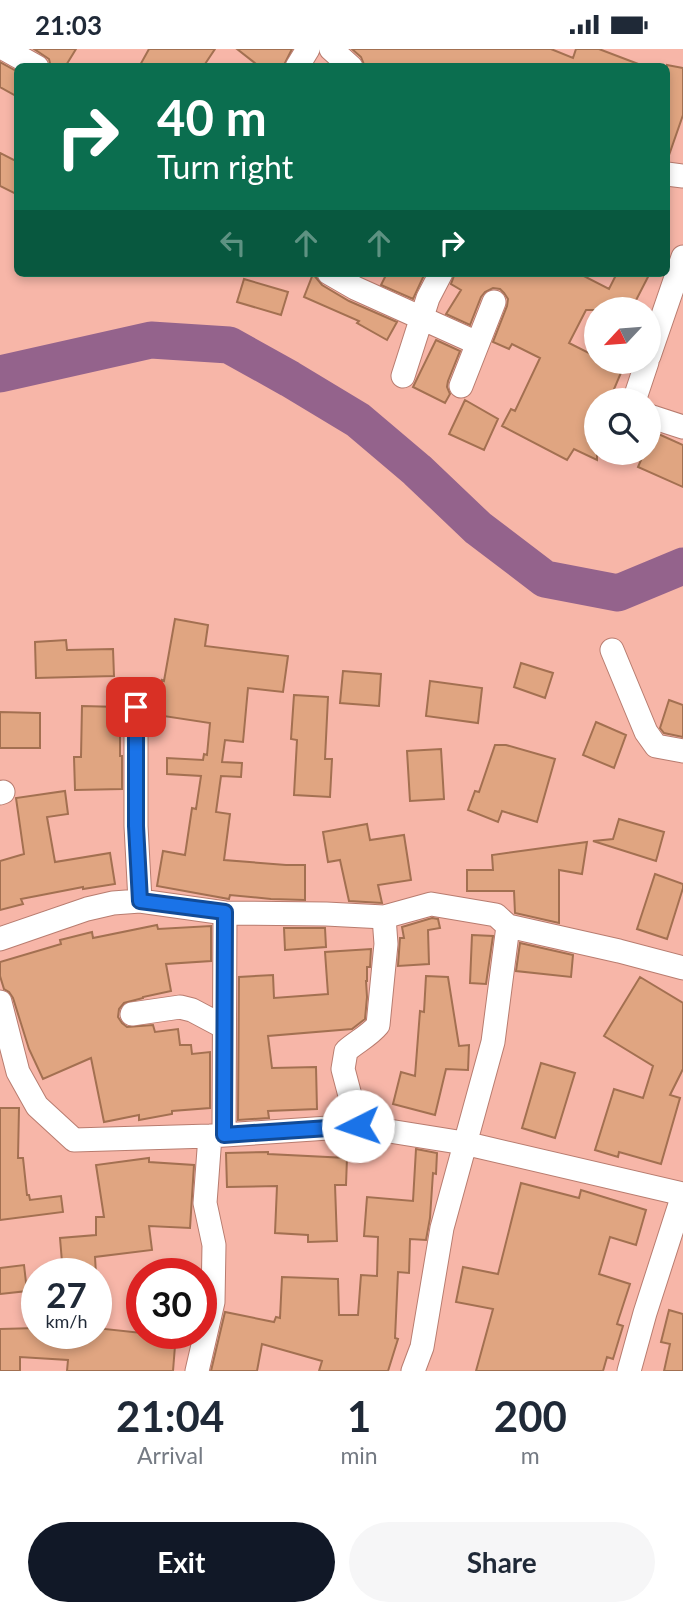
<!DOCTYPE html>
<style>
body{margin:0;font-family:Lato,sans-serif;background:#f6f6f7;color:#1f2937;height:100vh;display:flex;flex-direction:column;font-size:26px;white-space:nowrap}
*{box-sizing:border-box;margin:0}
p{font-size:23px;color:#747a83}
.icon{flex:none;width:38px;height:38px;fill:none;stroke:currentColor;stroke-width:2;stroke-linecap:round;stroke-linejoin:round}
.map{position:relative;height:1322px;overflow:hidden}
.side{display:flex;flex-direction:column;background:#fff;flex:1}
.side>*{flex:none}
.top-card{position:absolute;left:14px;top:14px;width:656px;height:214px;border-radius:10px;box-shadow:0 4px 10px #0003;background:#0b6e4f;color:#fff;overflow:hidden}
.needle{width:46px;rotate:244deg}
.tools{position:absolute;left:584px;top:248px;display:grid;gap:14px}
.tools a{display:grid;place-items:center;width:77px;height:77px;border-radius:50%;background:#fff;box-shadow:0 4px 10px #0003;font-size:35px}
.speed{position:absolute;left:21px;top:1209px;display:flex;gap:14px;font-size:35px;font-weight:700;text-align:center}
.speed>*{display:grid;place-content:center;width:91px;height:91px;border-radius:50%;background:#fff;box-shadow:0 4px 10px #0003;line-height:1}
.speed small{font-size:18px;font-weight:400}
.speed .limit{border:10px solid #d22;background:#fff;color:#111}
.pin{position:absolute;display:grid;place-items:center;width:60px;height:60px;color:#fff;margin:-30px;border-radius:14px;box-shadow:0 4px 10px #0006}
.me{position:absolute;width:77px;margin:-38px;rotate:266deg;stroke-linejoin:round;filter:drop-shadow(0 0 5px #0008)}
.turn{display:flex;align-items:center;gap:24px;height:147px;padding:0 28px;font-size:32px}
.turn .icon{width:91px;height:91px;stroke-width:2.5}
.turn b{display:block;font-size:49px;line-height:60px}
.lanes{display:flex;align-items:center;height:66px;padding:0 28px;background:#0003;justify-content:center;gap:35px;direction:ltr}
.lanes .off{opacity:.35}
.eta{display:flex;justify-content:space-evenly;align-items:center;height:119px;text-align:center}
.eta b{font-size:42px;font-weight:700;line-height:49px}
.primary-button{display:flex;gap:14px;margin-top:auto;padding:14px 28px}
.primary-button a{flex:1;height:80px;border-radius:42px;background:#111827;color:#fff;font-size:28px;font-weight:700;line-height:80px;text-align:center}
.primary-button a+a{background:#f6f6f7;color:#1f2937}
.status{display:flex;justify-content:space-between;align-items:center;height:49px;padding:0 35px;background:#fff;direction:ltr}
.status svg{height:19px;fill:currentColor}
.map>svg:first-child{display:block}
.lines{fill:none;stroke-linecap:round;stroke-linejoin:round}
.river{stroke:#94638c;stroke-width:37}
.building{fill:#e0a581;stroke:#a37051;stroke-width:2}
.minor-casing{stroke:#b87c6f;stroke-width:25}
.minor{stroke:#fff;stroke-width:23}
.route-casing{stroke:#114b97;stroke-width:18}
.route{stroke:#1a73e8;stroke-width:12}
</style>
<div class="status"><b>21:03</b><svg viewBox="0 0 49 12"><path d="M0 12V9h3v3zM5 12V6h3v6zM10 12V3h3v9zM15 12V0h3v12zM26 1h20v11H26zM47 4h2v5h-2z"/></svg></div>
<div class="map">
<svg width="683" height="1322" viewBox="0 0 683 1322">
<rect width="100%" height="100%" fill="#f7b6a8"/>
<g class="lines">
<!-- river -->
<path class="river" d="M0,325L151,291L229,296L290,330L358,371L417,421L478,479L545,530L618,544L683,517"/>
</g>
<!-- building -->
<path class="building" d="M34,0H76L65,18H51L49,10Z
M149,0H215L203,18H139Z
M237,0H292L283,18H260Z
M352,0H551L573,9L576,0H599L641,16V18H365L361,8Z
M0,13L18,23V48L0,38Z
M667,16L683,19V66L669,106L667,105Z
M0,104L18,113V146L0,137Z
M387,224H425L413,250L381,236Z
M455,224H578L609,240L617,224H650L631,261H586L569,294L597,308V313H610L623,319L609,352H597V368L587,387L597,392V411L574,400L567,411L502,377L511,360L515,362L540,309L512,295L509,300L493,293L507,257L508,250L504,244L500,240L493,239L485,243L481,248L470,276L446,265L461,241L451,235Z
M313,225L322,236L349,252L397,273L387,291L357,274L359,272L304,248Z
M244,230L288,243L281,266L237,253Z
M436,291L460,302L448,332L447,338L450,345L445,354L413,338Z
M465,351L498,370L484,401L449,385Z
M654,383L683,396V438L638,418L644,404H649V393Z
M175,570L208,576L205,597L288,607L283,643L248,639L243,693L225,691L222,713L242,714L241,728L221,727L216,763L230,765L224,811L286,816H305V851L271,850L230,846L229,850L157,837L163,802L185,806L192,759L196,760L201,727L167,725V709L203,711L204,705L207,706L210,674L157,666L162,631L164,632Z
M66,591L67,601L113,600L114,627L36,629L35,593Z
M521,614L553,624L545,649L514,638Z
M343,622L381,625L379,657L340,654Z
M430,632L482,639L478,674L426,667Z
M294,646L328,648L325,710H332L330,748L294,746L297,691L291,690Z
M669,651L683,656V688L664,684L660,679Z
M82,657L120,658V707H122V740L75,741L74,708H81Z
M0,663L40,664V699H0Z
M596,673L626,686L614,719L583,706Z
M495,696H506L555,710L537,773L502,762L498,773L468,761L475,742L479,743Z
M441,700L444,750L410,752L407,702Z
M65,742L68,765L47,768L55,813L110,804L115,835L83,840V838L21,850L23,855L0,861V812L24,805L16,749Z
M619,770L664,783L656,812L593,792L613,790Z
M367,775L370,791L404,786L411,831L378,836L382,854L349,852L340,811L328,813L323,783Z
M587,793L582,825L559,821V874L515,864L514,842H467V821H493L492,806Z
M655,825L683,835V839L667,890L637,880Z
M432,869L438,870L440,879L428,881L429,915L398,917L400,889H404L402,878Z
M157,876L158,880L211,877V912L166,915L171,942L143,948V949L124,954L119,960L118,968L122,974L127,978L153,976L155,983L178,980L180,996H191L192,1005L210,1003V1059L172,1062V1065L139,1071V1066L104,1073L91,1009L43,1030L29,1000L13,949L9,943L4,940L0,927V913L61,895L60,891L92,883L93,889Z
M284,879H325L326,898L285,901Z
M472,886L493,887L486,935L470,934Z
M520,894L573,906L571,928L516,922Z
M371,900L370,918H367V932H366L367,948L365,970L361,973L352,980L268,987L272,1019L316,1018L317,1060L268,1062L269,1069L238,1071L239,928L273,926L274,949L328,945L325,903Z
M426,927L448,928L459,997L469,996L468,1021L446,1020L435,1066L393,1055L401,1023L415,1027L420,962L424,963Z
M640,928L683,954V1020L670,1046L680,1049L661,1115L619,1103L618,1108L595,1101L614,1040L643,1049L653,1017L604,987Z
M541,1014L575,1024L555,1089L522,1079Z
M0,1059H19L18,1109H23L27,1146H29L30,1151L61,1147L63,1163L0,1171Z
M416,1100L437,1104L436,1125L433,1124L430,1169L426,1191L410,1190L409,1224L398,1223L395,1289L398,1290L388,1322H319L322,1312L262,1295L257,1322H211L225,1263L274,1273L276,1268L280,1269L282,1228L338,1230L339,1266H358L361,1226L377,1227L378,1188L364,1187L367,1148L413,1152Z
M268,1103V1105L347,1109L346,1136H335L337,1192L308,1193V1186L275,1184L277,1137L227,1138L226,1104Z
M149,1109V1113L194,1116L190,1179L149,1177L152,1201L95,1208L96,1225H63L60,1189L96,1186V1168H104L96,1116Z
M521,1134L579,1149L581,1141L646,1161L636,1196L610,1188L599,1225L630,1235L617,1275L623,1277L613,1310L607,1308L603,1322H476L493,1260L456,1253L463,1218L498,1225Z
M24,1216L27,1242L0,1245V1219Z
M669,1261L683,1265V1322H664L670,1295L661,1293Z
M37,1279V1284H96V1279L142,1284H176L173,1322H67L68,1311L20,1308V1322H0V1280Z"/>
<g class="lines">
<!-- minor casing -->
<g class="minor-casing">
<path id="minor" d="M5,0L37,18
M331,0L351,18
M297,18L308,0
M667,125L683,127
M329,224L355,239L477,294
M649,307L683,208
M403,327L428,249L441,224
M461,337L494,253
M634,352L647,313
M649,367L683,378
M612,601L646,683L656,697L683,702
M136,658V777L140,852
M0,744L3,743
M0,890L87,860L113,854L140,852L225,864L326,865L384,868L431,855L496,866L508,877L619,902L683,919
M0,953L18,1023L37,1057L74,1091L210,1087L358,1077L464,1094L683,1145
M132,965L180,958L192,961L224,978
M358,1077L343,1020L346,1002C356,993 369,987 378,976L386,895L384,868
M224,1086L225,864
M197,1322L213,1253L214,1196L205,1154L210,1087
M413,1322L422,1298L442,1179L493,993L508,877
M629,1322L645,1264L683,1146"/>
</g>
<!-- minor -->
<use href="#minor" class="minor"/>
</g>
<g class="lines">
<!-- route casing -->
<g class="route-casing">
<path id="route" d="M136,658V777L140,852L225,863L224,1086L358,1077"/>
</g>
<!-- route -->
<use href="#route" class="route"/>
</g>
</svg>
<div class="tools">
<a><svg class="needle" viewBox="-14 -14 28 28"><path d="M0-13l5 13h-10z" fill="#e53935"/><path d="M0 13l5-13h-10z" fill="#747a83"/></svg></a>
<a><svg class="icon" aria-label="search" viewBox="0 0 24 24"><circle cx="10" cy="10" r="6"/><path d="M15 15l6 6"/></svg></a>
</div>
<div class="speed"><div>27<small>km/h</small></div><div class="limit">30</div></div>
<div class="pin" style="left:136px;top:658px;background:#d93025"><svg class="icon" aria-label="arrive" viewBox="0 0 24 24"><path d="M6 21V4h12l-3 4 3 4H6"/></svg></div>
<svg class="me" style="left:358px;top:1077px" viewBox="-20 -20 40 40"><circle r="19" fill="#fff"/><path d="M0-13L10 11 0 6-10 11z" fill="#1a73e8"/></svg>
<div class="top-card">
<div class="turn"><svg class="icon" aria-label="right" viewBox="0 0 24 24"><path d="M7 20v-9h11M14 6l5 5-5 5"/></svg><div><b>40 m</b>Turn right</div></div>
<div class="lanes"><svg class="icon off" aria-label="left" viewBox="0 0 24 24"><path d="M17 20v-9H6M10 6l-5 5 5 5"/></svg><svg class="icon off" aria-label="ahead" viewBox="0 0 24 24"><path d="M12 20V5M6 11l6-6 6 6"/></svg><svg class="icon off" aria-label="ahead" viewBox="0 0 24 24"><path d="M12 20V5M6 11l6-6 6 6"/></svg><svg class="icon" aria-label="right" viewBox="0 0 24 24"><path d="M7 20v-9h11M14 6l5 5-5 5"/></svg></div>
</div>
</div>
<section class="side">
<div class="eta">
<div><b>21:04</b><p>Arrival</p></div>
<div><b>1</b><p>min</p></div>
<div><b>200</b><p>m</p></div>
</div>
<div class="primary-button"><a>Exit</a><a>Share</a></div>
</section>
